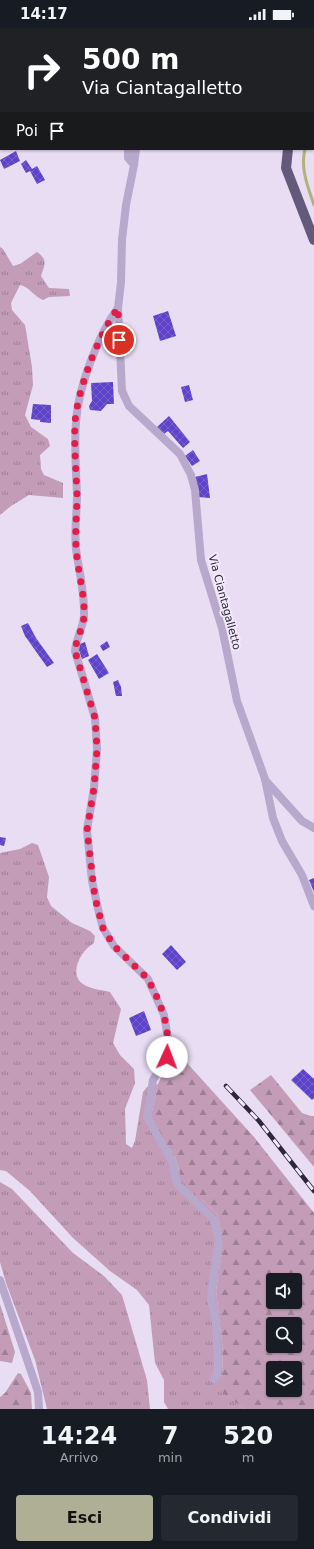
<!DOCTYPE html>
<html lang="it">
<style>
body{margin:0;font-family:"DejaVu Sans",sans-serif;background:#242831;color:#f1f3f6;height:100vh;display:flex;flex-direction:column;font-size:15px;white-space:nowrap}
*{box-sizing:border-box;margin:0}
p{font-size:13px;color:#9ea1a6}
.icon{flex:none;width:22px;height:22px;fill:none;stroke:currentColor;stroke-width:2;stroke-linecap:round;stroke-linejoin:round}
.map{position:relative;height:1381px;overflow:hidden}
.sheet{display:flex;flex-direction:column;background:#171b24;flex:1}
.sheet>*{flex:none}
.top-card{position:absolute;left:0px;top:0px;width:314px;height:122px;box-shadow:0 1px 3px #0004;background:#202124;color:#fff;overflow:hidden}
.fabs{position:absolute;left:266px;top:1245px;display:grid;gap:8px}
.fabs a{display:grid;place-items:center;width:36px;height:36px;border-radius:4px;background:#171b24;box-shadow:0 1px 3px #0004;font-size:20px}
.pin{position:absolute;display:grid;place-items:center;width:34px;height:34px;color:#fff;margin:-17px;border:2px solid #fff;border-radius:50%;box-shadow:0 1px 4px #0007}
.me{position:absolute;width:44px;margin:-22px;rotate:2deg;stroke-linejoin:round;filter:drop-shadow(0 0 3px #0008)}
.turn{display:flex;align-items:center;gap:14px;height:84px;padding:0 16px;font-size:18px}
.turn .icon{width:52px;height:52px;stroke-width:2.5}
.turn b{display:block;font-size:28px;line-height:34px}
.then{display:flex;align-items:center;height:38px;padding:0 16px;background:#0003;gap:8px;font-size:15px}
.eta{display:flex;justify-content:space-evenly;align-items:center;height:68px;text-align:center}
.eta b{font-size:24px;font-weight:600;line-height:28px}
.cta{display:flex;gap:8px;margin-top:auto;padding:8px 16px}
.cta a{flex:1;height:46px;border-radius:4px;background:#aeaf94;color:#111;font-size:16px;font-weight:600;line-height:46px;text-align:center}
.cta a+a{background:#242831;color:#f1f3f6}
.status{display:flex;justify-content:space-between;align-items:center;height:28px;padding:0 20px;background:#171b24;direction:ltr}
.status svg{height:11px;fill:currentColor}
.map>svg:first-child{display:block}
.grass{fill:url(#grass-tufts)}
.forest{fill:url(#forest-firs);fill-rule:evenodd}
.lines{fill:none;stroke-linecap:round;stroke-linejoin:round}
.stream{stroke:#b2b17a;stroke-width:3}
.building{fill:url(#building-cross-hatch)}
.minor{stroke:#b7a8cc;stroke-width:8}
.primary{stroke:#63597b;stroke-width:10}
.rail-casing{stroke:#2d2839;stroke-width:4.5}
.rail{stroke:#f2eafb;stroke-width:3;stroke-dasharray:9;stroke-linecap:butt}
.route{stroke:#e11d48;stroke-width:7;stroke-dasharray:0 12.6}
.labels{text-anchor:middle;stroke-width:4;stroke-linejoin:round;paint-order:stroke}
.street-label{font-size:11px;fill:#2d2839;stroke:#f2eafb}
</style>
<div class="status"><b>14:17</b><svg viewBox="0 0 49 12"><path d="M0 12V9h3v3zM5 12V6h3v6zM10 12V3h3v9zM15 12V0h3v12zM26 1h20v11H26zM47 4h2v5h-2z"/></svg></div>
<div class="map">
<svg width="314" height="1381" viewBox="0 0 314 1381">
<defs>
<pattern id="grass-tufts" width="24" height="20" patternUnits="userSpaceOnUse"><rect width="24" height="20" fill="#c39cb8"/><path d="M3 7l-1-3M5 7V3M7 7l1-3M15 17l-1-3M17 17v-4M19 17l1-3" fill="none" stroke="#9f7f97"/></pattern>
<pattern id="forest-firs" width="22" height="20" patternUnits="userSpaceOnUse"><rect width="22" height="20" fill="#c39cb8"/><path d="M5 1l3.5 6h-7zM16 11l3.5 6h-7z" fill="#9f7f97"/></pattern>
<pattern id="building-cross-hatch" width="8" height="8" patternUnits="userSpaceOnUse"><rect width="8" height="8" fill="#5d43cb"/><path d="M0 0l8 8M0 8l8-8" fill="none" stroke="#7662c9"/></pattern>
</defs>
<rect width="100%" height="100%" fill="#e8ddf3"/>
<!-- grass -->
<path class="grass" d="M0,219L3,221L13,238L20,236L37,224C48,232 45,236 41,248L49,260L69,261L70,268L49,269L43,272C33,268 30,259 20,257L11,275L12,282L25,297L32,339L33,357L25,387L31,399L48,411L50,418L40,427L41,441L44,447L63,455V470L29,467L11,478L0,487Z
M32,815L38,817L49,849L47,869L51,878L72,895L90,903L95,908L94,915C81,922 68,946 83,956C90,961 102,962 110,964L121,981L113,1015L120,1027L134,1041L135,1055L125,1081L126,1116L132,1120L135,1113L143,1064L147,1059L158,1056L151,1088L159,1106L175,1128L179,1143L203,1173L217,1186L222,1207V1224L216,1262L223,1324L222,1346L218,1361L245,1381H168L164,1374V1352L155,1335L149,1277L137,1262L110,1243L73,1210L30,1163L6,1143L0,1142V825L20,821Z
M0,1154L12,1161L73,1225L104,1248L122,1267L147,1352L150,1381H47L35,1332L6,1255L0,1234Z"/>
<!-- forest -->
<path class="forest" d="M177,1024L254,1109L314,1185V1381H245L217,1361L222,1346L223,1324L216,1262L222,1224V1207L217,1186L182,1153L175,1128L159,1106L151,1088L158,1056L165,1041ZM273,1252H295V1274H273ZM273,1296H295V1318H273ZM273,1340H295V1362H273Z
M271,1047L302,1085L311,1088H314V1139L250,1062Z
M0,1276L15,1324L12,1335L0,1333Z
M18,1345L21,1346L31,1365L32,1381H0V1369L5,1365Z"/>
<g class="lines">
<!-- stream -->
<path class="stream" d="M302,0V1
M313,51L314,54
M313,88L314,84
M305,121C300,140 308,159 314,177"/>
</g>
<!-- building -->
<path class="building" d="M16,123L20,133L4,141L0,132Z
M26,132L32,141L37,138L45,152L37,156L30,143L26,145L21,136Z
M168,283L176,308L160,313L153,288Z
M113,354L114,376H107L101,383L90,382L89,378L92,373L91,355Z
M189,357L193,372L185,374L181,359Z
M33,376L51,377V395L40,394V392L31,391Z
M169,388L190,414L183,420L168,403L164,406L157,399Z
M193,422L200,433L192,438L185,428Z
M207,446L210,470L198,469L195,449Z
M28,595L36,610L54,635L47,639L25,608L21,598Z
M107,613L110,619L103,623L100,618Z
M85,614L89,628L82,631L77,617Z
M97,626L109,645L99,651L88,632Z
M118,652L121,659L122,668H116L113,654Z
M0,809L6,810L4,818L0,817Z
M314,850V864L309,852Z
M171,917L186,934L177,942L162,926Z
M144,983L151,1002L136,1008L129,990Z
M303,1041L314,1051V1070L312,1072L291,1052Z"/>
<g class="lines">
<!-- minor -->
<path class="minor" d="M109,0L110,1
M0,17L1,18
M128,121V130L134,137
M136,121L134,137L126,177L122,212L121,254L118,280L122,363L129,378L180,426L191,447L195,462L201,532L222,600L237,673L265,751L273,790L282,813L302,847L314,878
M118,280C98,307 78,360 76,394C74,418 76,442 77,467C77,485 74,503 76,521C79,543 85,566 84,588C83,600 76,611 75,623L95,690L97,721L94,760L87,802L92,853L99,885L103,900L114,918L148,951L164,987L168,1010L167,1029L153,1052L147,1089L173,1135L174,1145L178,1157L214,1192L219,1214L213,1249L211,1271L216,1296L218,1338L217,1346L214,1351
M265,752L302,793L314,800
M0,1252L38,1364L39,1381"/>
<!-- primary -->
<path class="primary" d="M286,0V1
M288,121L286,140L314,212"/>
<!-- rail casing -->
<g class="rail-casing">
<path id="rail" d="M226,1058L259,1093L314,1163"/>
</g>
<!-- rail -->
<use href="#rail" class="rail"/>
</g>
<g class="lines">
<!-- route -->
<path class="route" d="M119,312L118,280C98,308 78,360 75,394C74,418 76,442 77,467C77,484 75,501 76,518C77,542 85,565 84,588C83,600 76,611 75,623L95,690L97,721L94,760L87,802L95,870L103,900L114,918L148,951L156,967L164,987L168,1010L167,1029"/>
</g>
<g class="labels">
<!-- street labels -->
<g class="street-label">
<text transform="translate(225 574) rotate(75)" y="4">Via Ciantagalletto</text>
</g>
</g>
</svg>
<div class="fabs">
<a><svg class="icon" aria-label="sound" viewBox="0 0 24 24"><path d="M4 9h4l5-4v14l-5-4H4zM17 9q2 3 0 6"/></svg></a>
<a><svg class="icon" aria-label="search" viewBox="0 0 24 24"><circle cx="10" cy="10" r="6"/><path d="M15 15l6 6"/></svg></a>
<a><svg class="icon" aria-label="layers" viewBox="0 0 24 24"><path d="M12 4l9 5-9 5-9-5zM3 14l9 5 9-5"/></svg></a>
</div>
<div class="pin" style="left:119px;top:312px;background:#d93025"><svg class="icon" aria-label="arrive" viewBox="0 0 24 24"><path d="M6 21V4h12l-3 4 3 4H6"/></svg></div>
<svg class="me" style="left:167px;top:1029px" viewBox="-20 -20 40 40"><circle r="19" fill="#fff"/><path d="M0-13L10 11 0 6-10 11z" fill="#e11d48"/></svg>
<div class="top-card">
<div class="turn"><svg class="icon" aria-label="right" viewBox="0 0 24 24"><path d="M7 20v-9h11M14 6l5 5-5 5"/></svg><div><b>500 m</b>Via Ciantagalletto</div></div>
<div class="then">Poi<svg class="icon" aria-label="arrive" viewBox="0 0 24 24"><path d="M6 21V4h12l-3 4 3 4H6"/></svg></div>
</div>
</div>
<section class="sheet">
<div class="eta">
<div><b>14:24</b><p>Arrivo</p></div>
<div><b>7</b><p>min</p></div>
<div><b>520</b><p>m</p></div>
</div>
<div class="cta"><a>Esci</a><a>Condividi</a></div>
</section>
